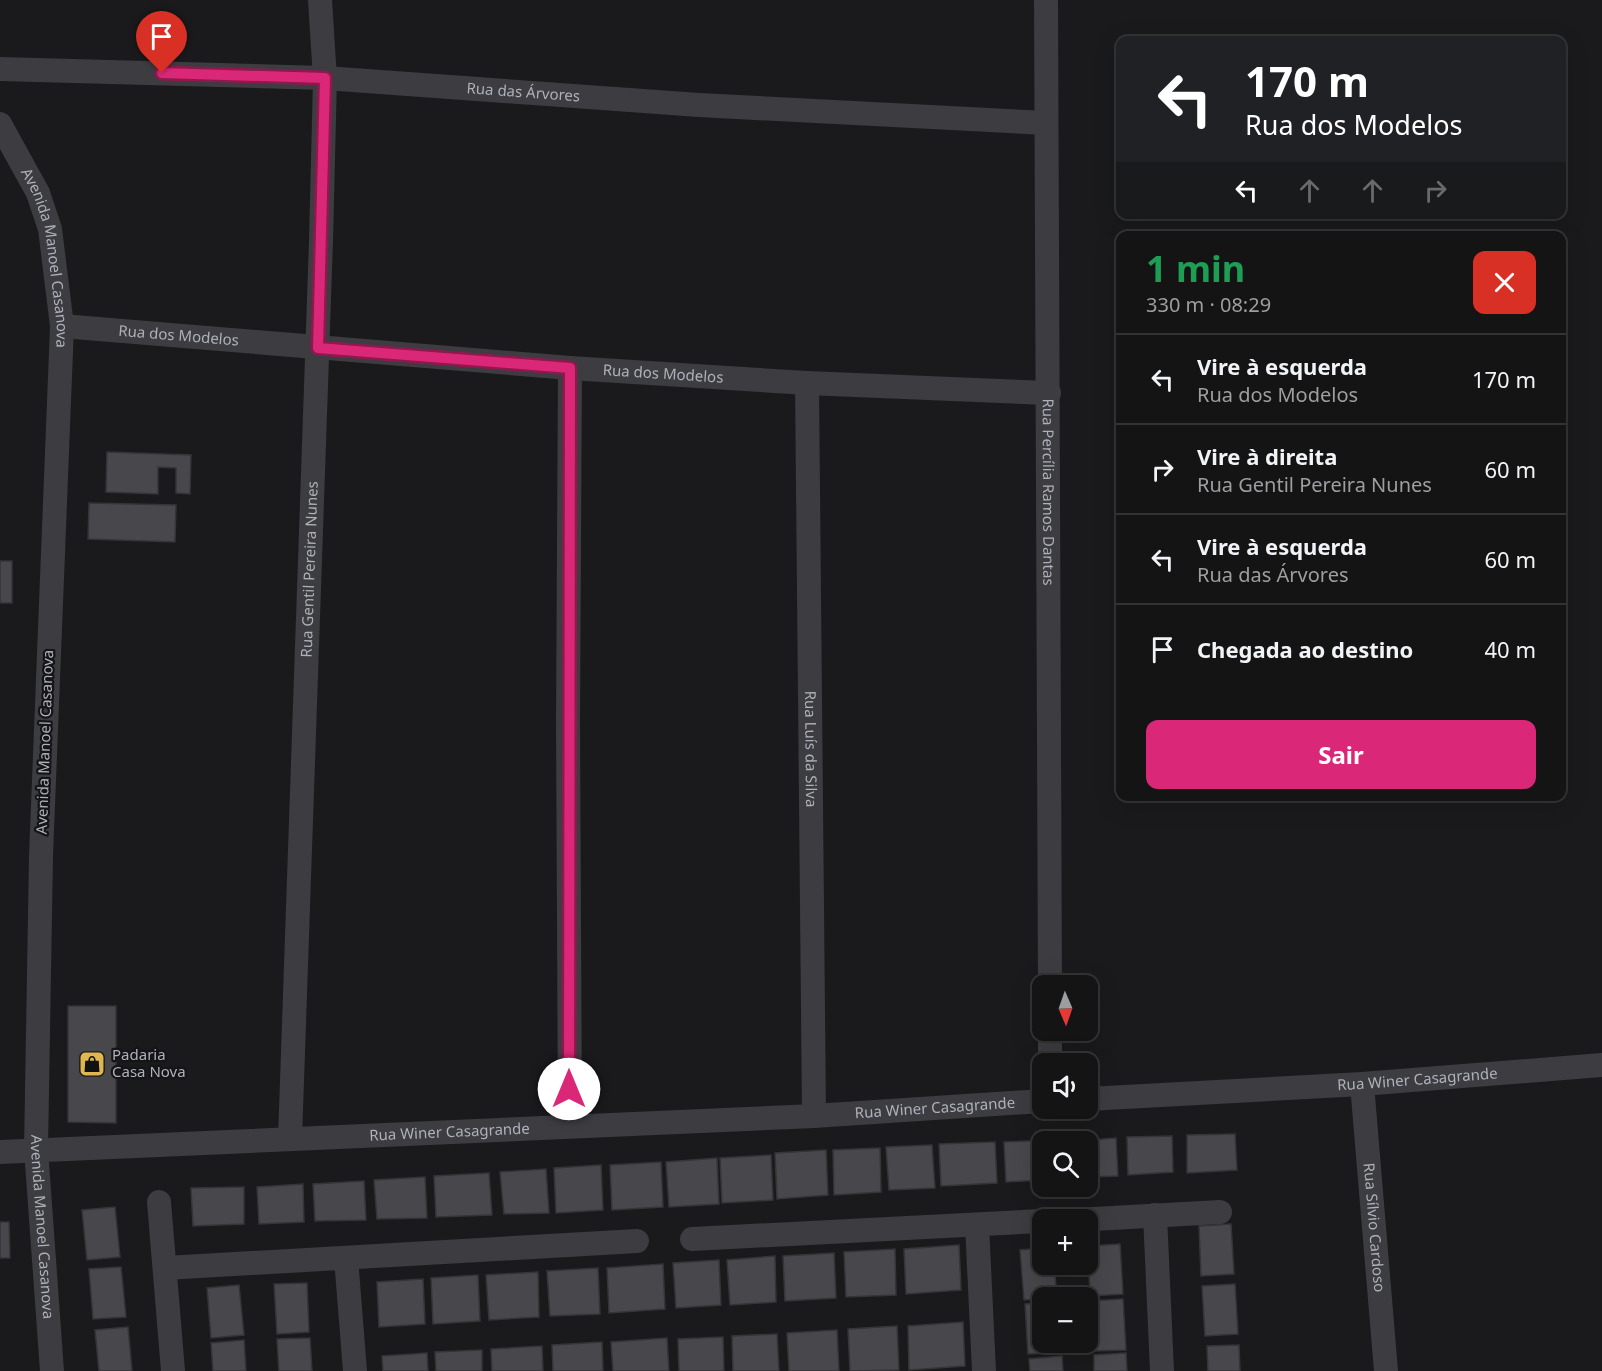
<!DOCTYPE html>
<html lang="pt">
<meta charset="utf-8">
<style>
body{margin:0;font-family:"Noto Sans",sans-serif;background:#212122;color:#f1f3f6;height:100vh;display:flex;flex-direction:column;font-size:22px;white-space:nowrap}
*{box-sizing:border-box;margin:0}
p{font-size:20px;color:#9d9ea0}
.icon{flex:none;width:33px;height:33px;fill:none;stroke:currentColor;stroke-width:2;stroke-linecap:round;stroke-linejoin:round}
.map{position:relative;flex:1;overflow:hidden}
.sheet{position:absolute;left:1116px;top:231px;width:450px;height:570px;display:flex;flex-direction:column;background:#141415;border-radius:12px;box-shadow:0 6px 24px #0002,0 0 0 2px #333334}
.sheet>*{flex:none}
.guide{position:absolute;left:1116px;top:36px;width:450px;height:183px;border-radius:12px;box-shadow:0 6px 24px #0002,0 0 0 2px #333334;background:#202124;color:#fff;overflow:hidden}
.needle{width:39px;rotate:178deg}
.tools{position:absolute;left:1032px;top:975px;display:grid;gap:12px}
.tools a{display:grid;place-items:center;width:66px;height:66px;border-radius:12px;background:#141415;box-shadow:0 6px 24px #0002,0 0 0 2px #333334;font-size:30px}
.pin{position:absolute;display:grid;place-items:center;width:51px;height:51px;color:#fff;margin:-62px -26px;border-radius:50% 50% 50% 0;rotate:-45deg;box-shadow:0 0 6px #0007}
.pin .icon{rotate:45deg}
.me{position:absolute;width:66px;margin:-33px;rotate:0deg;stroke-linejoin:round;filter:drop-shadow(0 0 4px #0008)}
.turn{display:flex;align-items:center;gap:21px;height:126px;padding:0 30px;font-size:27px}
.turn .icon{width:78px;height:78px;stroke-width:2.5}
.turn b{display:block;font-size:42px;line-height:51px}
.lanes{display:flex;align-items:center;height:57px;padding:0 30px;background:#0003;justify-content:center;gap:30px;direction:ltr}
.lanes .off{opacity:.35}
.round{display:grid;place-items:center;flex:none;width:63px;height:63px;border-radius:12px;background:#212122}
.head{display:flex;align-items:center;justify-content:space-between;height:102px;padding:0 30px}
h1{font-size:36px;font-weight:700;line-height:45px;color:#1e9e55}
.button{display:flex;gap:12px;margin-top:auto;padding:12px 30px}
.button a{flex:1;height:69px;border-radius:12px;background:#db2777;color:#fff;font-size:24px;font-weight:700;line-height:69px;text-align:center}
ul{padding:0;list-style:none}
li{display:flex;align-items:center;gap:18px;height:90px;padding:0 30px;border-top:2px solid #333334}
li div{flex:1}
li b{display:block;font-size:22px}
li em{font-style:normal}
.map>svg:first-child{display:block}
.building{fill:#48484c;stroke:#353538;stroke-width:1.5}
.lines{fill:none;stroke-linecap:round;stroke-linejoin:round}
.street{stroke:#3c3c41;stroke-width:24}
.route-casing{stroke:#8e194d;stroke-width:15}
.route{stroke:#db2777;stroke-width:10}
.labels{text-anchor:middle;stroke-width:4.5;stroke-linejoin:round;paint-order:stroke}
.street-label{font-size:15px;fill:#aeb1ba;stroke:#151517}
.poi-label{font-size:15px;fill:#aeb1ba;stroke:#151517;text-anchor:start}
</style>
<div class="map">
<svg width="1602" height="1371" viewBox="0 0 1602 1371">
<rect width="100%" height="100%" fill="#1a1a1c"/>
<!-- building -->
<path class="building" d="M107,452L191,455L190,494L176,493V468L158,467V494L106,492Z
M89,503L176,505L175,542L88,539Z
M0,561H12V603H0Z
M68,1006H116V1123L68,1122Z
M1235,1134L1237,1170L1187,1173V1135Z
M1172,1136L1173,1172L1128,1175L1127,1137Z
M1116,1138L1118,1176L1088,1177V1142H1065Z
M1054,1140L1042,1142V1180L1006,1182L1004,1142Z
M995,1142L997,1183L941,1186L939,1144Z
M932,1145L935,1188L889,1190L886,1147Z
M880,1148L881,1192L834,1195L833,1150Z
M826,1150L828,1195L777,1199L775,1153Z
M771,1155L773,1200L722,1203L720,1158Z
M717,1158L719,1204L669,1207L666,1162Z
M661,1162L663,1207L612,1210L610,1165Z
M601,1165L603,1210L556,1213L554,1168Z
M546,1169L549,1213L504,1214L500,1172Z
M489,1173L492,1215L436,1217L434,1176Z
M425,1177L427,1218L377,1219L374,1180Z
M364,1181L366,1220L315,1221L313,1184Z
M303,1184L304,1222L259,1224L257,1187Z
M244,1187V1224L193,1226L191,1188Z
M115,1207L120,1257L87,1260L82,1210Z
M0,1222H9L10,1258H0Z
M1231,1224L1234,1274L1201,1276L1199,1226Z
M1120,1244L1123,1294L1090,1296L1088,1246Z
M959,1245L961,1290L906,1294L904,1249Z
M1042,1248V1264H1054L1057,1297L1024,1300L1020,1250Z
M895,1249L896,1295L846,1297L844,1252Z
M834,1253L836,1298L785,1301L783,1256Z
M775,1256L776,1302L730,1305L727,1260Z
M719,1260L721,1305L676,1308L673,1263Z
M663,1264L665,1309L609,1313L607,1268Z
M121,1267L126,1317L93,1319L89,1269Z
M598,1268L600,1314L550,1316L547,1271Z
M538,1272L539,1317L489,1320L486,1275Z
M478,1275L480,1321L433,1324L431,1278Z
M423,1279L425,1324L379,1327L377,1282Z
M307,1283L309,1332L277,1334L274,1284Z
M1235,1284L1238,1334L1205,1336L1202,1286Z
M239,1285L244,1335L211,1338L207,1288Z
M1123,1299L1126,1350L1093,1351L1090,1301Z
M1042,1303V1342H1060L1061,1352L1028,1354L1025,1304Z
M963,1322L965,1366L909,1370L908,1326Z
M897,1326L899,1370L850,1371L848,1329Z
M128,1327L132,1371H99L95,1330Z
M837,1330L839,1371H789L787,1333Z
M777,1334L779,1371H733L732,1336Z
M723,1337L724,1371H679L678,1339Z
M310,1338L312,1371H279L277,1339Z
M667,1338L669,1371H613L611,1342Z
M244,1340L246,1371H213L211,1343Z
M602,1342L603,1371H553L552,1345Z
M1239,1345L1240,1371H1208L1207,1346Z
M542,1346L543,1371H492L491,1349Z
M482,1350V1371H436L435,1352Z
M427,1353L428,1371H383L382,1356Z
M1126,1353L1127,1371H1094V1355Z
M1062,1356L1063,1371H1030L1029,1359Z"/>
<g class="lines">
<!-- street -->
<g class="street">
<path id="s1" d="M1046,0L1050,986"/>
<path id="s2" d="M0,69L325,78L699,105L1046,123"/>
<path id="s3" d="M0,124L38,193L50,229L62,326L41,856L36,1149L52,1371"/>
<path id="s4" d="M62,326L570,368L807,383L1049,393"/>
<path id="s5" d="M807,383L814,1116"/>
<path d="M1050,1030V1064"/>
<path id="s6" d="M1362,1084L1386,1371"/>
<path id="s7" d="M1088,1099L1362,1084L1602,1065"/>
<path d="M570,1125L568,721L570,368"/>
<path id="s8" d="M290,1139L321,241L325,78L320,0"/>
<path id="s9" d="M0,1152L814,1116L1042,1101"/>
<path d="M159,1202L173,1371"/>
<path d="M1155,1215L1162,1371"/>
<path d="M1076,1220L1220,1212"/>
<path d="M977,1225L984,1371"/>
<path d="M692,1239L1042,1221"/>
<path d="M346,1258L355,1371"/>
<path d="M165,1268L637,1241"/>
</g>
</g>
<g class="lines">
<!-- route casing -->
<g class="route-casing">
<path id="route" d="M162,73L325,78L318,348L570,368L569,1089"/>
</g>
<!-- route -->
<use href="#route" class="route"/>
</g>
<!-- icons -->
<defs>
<g id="shop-square" transform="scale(1.35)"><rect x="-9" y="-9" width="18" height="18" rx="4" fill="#dfb64f" stroke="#151517"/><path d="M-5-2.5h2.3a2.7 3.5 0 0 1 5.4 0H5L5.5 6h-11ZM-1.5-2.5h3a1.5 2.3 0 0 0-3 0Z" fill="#111"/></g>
</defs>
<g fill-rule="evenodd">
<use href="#shop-square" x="92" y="1064"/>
</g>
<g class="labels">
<!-- street labels -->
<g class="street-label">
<text dy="5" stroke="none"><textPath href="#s2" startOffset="524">Rua das Árvores</textPath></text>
<text dy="5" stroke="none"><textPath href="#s3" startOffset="144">Avenida Manoel Casanova</textPath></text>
<text dy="5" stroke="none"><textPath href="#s4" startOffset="117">Rua dos Modelos</textPath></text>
<text dy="5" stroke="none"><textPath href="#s4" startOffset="603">Rua dos Modelos</textPath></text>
<text dy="5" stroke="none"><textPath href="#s1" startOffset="492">Rua Percília Ramos Dantas</textPath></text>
<text dy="5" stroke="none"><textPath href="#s8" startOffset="570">Rua Gentil Pereira Nunes</textPath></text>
<text transform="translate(45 742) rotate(-88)" y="5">Avenida Manoel Casanova</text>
<text dy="5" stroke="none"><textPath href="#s5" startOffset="366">Rua Luís da Silva</textPath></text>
<text dy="5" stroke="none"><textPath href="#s7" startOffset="330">Rua Winer Casagrande</textPath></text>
<text dy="5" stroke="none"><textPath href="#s9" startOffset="936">Rua Winer Casagrande</textPath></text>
<text dy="5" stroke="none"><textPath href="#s9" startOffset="450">Rua Winer Casagrande</textPath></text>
<text dy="5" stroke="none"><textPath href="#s3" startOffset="1116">Avenida Manoel Casanova</textPath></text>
<text dy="5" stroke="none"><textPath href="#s6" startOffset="144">Rua Sílvio Cardoso</textPath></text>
</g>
<!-- poi labels -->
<g class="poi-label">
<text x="112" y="1060">Padaria<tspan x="112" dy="17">Casa Nova</tspan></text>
</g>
</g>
</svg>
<div class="tools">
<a><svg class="needle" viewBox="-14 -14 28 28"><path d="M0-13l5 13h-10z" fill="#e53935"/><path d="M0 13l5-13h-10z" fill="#9d9ea0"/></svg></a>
<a><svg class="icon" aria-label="sound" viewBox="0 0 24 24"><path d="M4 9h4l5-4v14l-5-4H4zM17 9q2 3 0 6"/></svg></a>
<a><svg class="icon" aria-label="search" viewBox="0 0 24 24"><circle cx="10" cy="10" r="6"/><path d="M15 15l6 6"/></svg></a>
<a>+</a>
<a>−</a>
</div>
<div class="pin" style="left:162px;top:73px;background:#d93025"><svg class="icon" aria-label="arrive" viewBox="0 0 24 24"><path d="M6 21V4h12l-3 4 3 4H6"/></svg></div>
<svg class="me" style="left:569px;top:1089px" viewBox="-20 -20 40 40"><circle r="19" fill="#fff"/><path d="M0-13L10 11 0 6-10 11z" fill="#db2777"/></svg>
<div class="guide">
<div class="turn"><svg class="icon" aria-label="left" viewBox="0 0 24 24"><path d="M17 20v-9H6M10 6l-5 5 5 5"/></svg><div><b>170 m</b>Rua dos Modelos</div></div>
<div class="lanes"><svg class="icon" aria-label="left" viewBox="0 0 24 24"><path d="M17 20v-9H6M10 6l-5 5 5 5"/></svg><svg class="icon off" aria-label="ahead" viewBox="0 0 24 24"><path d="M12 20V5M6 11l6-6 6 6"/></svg><svg class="icon off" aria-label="ahead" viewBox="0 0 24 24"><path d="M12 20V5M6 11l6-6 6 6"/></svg><svg class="icon off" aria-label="right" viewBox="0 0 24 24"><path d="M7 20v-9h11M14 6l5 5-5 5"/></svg></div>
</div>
<section class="sheet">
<div class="head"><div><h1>1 min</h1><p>330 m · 08:29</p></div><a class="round" style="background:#d93025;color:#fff"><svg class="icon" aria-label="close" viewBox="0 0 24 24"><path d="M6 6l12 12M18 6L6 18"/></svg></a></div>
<ul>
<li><svg class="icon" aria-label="left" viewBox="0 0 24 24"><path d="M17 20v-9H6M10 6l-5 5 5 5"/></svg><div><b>Vire à esquerda</b><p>Rua dos Modelos</p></div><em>170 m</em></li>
<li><svg class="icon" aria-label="right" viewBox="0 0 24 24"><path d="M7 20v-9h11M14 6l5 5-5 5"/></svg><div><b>Vire à direita</b><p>Rua Gentil Pereira Nunes</p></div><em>60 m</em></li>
<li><svg class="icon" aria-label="left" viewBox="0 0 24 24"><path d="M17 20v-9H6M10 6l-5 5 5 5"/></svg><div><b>Vire à esquerda</b><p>Rua das Árvores</p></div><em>60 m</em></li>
<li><svg class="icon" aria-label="arrive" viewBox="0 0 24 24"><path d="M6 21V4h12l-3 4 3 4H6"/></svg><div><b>Chegada ao destino</b></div><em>40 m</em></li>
</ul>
<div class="button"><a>Sair</a></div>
</section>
</div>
